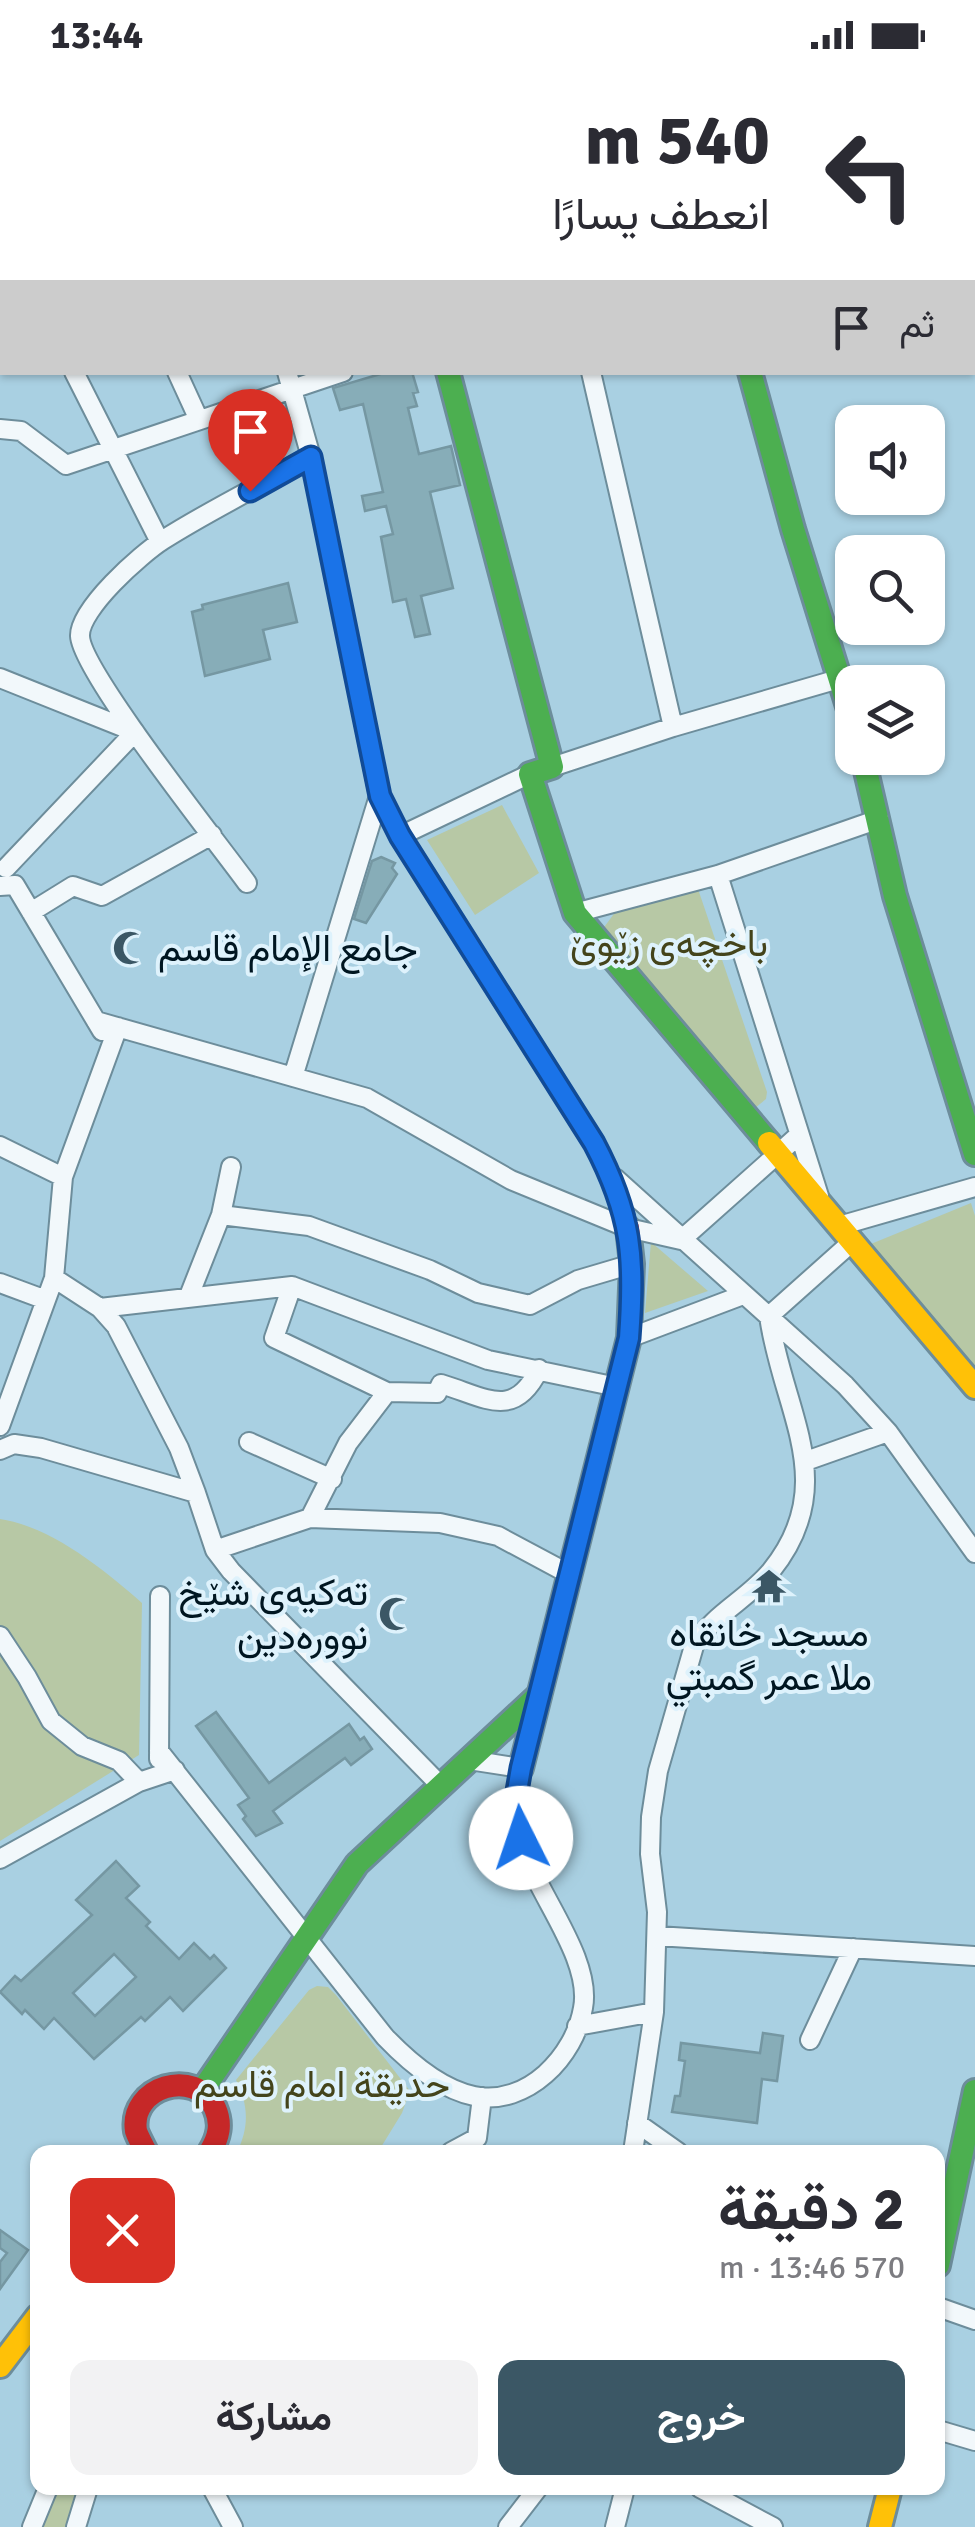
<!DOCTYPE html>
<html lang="ar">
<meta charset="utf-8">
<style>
body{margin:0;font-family:Signika,Vazirmatn,sans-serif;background:#f2f2f3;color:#2b2b33;direction:rtl;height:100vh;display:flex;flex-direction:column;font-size:38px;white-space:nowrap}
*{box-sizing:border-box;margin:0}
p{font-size:32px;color:#7c7c81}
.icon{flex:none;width:55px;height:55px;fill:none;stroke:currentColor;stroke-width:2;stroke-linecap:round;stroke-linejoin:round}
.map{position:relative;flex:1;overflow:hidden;direction:ltr}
.panel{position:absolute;left:30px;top:2075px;width:915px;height:350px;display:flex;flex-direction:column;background:#fff;border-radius:20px;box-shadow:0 2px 8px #0004;direction:rtl}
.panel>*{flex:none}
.guide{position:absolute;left:0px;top:0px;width:975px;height:305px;box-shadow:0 2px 8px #0004;direction:rtl;background:#fff;color:#2b2b33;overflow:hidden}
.buttons{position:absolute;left:835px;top:335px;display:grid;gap:20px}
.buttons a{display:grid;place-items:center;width:110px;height:110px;border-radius:20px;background:#fff;box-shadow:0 2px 8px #0004;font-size:50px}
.pin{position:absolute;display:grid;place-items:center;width:85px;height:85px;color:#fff;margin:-102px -42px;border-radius:50% 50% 50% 0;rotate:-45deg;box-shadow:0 0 10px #0007}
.pin .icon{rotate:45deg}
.me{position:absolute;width:110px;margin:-55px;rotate:356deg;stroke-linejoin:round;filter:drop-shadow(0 0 8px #0008)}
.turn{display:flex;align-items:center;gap:35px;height:210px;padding:0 40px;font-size:45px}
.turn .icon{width:130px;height:130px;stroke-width:2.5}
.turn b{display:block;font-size:70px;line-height:85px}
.then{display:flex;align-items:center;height:95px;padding:0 40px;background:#0003;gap:20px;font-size:38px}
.round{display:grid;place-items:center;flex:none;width:105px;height:105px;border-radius:20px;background:#f2f2f3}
.head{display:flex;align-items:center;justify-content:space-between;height:170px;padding:0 40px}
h1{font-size:60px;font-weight:700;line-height:75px}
.button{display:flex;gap:20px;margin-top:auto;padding:20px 40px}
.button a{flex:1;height:115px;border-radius:20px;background:#3b5765;color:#fff;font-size:40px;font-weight:700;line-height:115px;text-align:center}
.button a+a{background:#f2f2f3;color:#2b2b33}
.status{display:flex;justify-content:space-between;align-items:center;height:70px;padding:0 50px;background:#fff;direction:ltr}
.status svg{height:28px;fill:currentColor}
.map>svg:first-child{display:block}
.green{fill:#b7c8a5}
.building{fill:#87adb8;stroke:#7597a2;stroke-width:2.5;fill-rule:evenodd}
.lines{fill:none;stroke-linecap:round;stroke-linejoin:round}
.street-casing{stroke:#6d8d9b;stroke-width:22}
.fast-casing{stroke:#6d8d9b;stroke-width:28}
.slow-casing{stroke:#6d8d9b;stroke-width:28}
.jam-casing{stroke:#6d8d9b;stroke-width:28}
.street{stroke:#f2f8fb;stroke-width:18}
.fast{stroke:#4caf50;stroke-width:22}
.slow{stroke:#ffc107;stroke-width:22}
.jam{stroke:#c62828;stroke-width:22}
.route-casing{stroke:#114b97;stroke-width:25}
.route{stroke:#1a73e8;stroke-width:18}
.labels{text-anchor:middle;stroke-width:8;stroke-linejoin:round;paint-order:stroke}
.park-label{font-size:38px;fill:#44441b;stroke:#def2fc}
.poi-label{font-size:38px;fill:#001621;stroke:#def2fc;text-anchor:start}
</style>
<div class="status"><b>13:44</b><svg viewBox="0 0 49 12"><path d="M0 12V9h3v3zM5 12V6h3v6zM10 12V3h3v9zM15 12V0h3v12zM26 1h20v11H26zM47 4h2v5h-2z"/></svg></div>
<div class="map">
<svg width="975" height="2457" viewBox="0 0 975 2457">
<rect width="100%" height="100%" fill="#a9d0e2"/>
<!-- green -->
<path class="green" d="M502,735L539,803L475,845L427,770Z
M697,816L767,1022L766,1029L755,1038L748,1037L602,860L616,841Z
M971,1133L975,1146V1298L866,1176Z
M651,1172L708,1221L645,1243Z
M0,1449C50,1456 105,1500 142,1533L139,1685L0,1771Z
M317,1916L328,1917L336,1925L410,2021L402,2043L378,2082H237C249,2058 249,2035 236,2010L309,1920Z
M57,2418H80L66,2457H41Z"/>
<!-- building -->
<path class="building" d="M387,302H412L418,322L413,323L417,336L408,338L419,384L451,376L460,415L430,422L453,518L421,526L430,564L415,567L406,529L393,532L381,467L393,464L386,436L365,441L362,426L383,422L363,334L340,340L333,318Z
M288,513L297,552L263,560L270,589L205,606L192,542L203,539L202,535Z
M381,787L395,793L392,798L397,804L366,853L354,849L372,791Z
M216,1642L269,1713L349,1654L360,1670L364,1667L372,1679L351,1695L345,1688L273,1741L282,1753L256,1766L243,1749L246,1746L238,1735L249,1728L196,1656Z
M116,1791L139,1816L126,1828L150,1852L146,1856L179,1889L194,1873L210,1889L214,1885L226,1898L183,1941L170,1927L145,1951L141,1947L94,1989L54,1948L44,1959L25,1940L22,1944L0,1922L15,1906L21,1911L92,1845L76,1830ZM114,1884L136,1907L95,1946L73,1923Z
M763,1963L783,1966L777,2011L762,2009L757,2053L672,2042L675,2026H680L685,1991L679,1990L681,1973L760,1983Z
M0,2160L28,2180L0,2219V2192L7,2183L0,2178Z"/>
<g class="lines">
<!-- street casing -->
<g class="street-casing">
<path id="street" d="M48,0L49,2
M188,0V2
M0,162L2,166
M74,302L160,472
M177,302L199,350
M287,302L311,387L379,726L400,766L594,1073L618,1121L628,1158L681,1170L799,1065
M591,302L673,657L842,608
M0,359L21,361L66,395L343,302
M0,608L135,662L6,798
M552,697L673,657
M400,766L530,704
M718,805L819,1126
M247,813C218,773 81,601 80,566C79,539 141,484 163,470C210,440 262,415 311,387
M0,816L15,815L102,961
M31,842L73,816L102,826L212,765
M575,843L718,805L879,749
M96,951L367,1028L511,1110L628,1158
M293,1007L379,726
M0,1076L63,1107
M615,1108L845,1315L888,1362L975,1483
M221,1145L231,1097
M839,1156L975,1117
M54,1208L100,1238L116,1256L179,1378L196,1423
M0,1213L46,1230
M189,1226L221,1145L309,1156L430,1200L478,1223L530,1235L578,1210L632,1194
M100,1238L292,1216
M629,1268L743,1225
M539,1299C514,1351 485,1327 441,1314L437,1323L387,1322L274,1268L292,1216L488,1290L617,1317
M0,1356L54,1208L63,1107L118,957
M249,1372L332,1409
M0,1380L14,1374L41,1378L196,1423L215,1480L231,1501L441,1716
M806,1391L888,1362
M310,1448L348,1373L387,1322
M215,1480L310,1448L440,1453L498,1466L569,1504
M0,1566L27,1607L51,1651L82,1676L119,1691L139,1712
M159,1681L385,1967C408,1991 440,2019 474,2026C527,2037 575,1986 583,1938C592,1892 543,1831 527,1788C517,1758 516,1729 521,1698L469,1690
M159,1689L160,1526
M0,1789L139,1712L175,1700
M657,1866L975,1886
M577,1956L654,1942
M810,1970L853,1878
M637,2053L678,2082
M451,2082L477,2068L482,2027
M633,2082L654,1942L657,1842L650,1784L651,1747L658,1701L694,1576C713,1544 748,1529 771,1501C842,1413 782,1341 769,1246L852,1172
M938,2237L975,2250
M938,2360L975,2371
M212,2418L233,2457
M700,2418L773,2457
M32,2457L48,2418
M76,2457L88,2418
M508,2457L538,2418
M615,2457L625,2418"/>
</g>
<!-- fast casing -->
<g class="fast-casing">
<path id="fast" d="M448,302L552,697L530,704L575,843L769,1073
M750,302L793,459L852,649
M863,688L895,826L975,1084
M202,2021L357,1794L539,1625
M938,2195L975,2021"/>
</g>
<!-- slow casing -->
<g class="slow-casing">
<path id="slow" d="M769,1073L975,1317
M0,2296L38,2246
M880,2457L890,2418"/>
</g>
<!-- jam casing -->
<g class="jam-casing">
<path id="jam" d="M625,0L626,2
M521,1698L629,1268L632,1194L628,1158
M146,2082C143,2076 138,2067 136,2061C129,2017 195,1996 215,2038C222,2054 219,2067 210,2082"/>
</g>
<!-- street -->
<use href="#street" class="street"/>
<!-- fast -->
<use href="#fast" class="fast"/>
<!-- slow -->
<use href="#slow" class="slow"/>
<!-- jam -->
<use href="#jam" class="jam"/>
</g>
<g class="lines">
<!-- route casing -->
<g class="route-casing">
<path id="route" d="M250,421L311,387L380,726L400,766L594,1073C632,1145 635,1188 629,1268L521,1698L516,1727L521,1768"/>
</g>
<!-- route -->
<use href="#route" class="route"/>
</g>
<!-- icons -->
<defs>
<g id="mosque-bare" transform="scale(2.7)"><path d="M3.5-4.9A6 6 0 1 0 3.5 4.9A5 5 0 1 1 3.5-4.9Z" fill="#3b5765" stroke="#def2fc" stroke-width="2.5" paint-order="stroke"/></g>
<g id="temple-bare" transform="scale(2.7)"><path d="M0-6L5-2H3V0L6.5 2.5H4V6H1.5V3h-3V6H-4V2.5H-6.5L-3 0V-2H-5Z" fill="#3b5765" stroke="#def2fc" stroke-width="2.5" paint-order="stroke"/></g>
</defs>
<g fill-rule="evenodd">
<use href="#mosque-bare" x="130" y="878"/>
<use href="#temple-bare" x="769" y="1516"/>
<use href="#mosque-bare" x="396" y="1544"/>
</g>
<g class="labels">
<!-- park labels -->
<g class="park-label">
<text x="669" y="886">باخچەی زێوێ</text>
<text x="322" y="2027">حديقة امام قاسم</text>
</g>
<!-- poi labels -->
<g class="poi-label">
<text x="158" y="891">جامع الإمام قاسم</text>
<text x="368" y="1535" text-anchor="end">تەکیەی شێخ<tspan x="368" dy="44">نوورەدین</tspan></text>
<text x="769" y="1576" text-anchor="middle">مسجد خانقاه<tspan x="769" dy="44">ملا عمر گمبتي</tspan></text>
</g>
</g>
</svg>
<div class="buttons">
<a><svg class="icon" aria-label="sound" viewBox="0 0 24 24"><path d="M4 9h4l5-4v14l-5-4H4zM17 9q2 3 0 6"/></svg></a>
<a><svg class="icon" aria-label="search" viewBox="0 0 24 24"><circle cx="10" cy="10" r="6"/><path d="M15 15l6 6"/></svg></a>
<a><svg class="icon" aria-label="layers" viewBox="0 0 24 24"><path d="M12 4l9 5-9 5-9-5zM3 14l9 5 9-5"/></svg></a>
</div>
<div class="pin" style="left:250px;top:421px;background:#d93025"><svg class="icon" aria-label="arrive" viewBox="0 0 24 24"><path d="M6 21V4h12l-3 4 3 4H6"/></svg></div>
<svg class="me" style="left:521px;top:1768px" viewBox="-20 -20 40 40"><circle r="19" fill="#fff"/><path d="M0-13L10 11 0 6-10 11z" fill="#1a73e8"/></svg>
<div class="guide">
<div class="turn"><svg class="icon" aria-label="left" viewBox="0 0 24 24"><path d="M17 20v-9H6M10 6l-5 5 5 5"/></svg><div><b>540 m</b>انعطف يسارًا</div></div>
<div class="then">ثم<svg class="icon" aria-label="arrive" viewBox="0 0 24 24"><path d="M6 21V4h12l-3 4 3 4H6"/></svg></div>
</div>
<section class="panel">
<div class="head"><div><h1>2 دقيقة</h1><p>570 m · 13:46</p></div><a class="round" style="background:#d93025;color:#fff"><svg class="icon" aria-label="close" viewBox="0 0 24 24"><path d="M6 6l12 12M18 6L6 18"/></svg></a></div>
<div class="button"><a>خروج</a><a>مشاركة</a></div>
</section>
</div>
